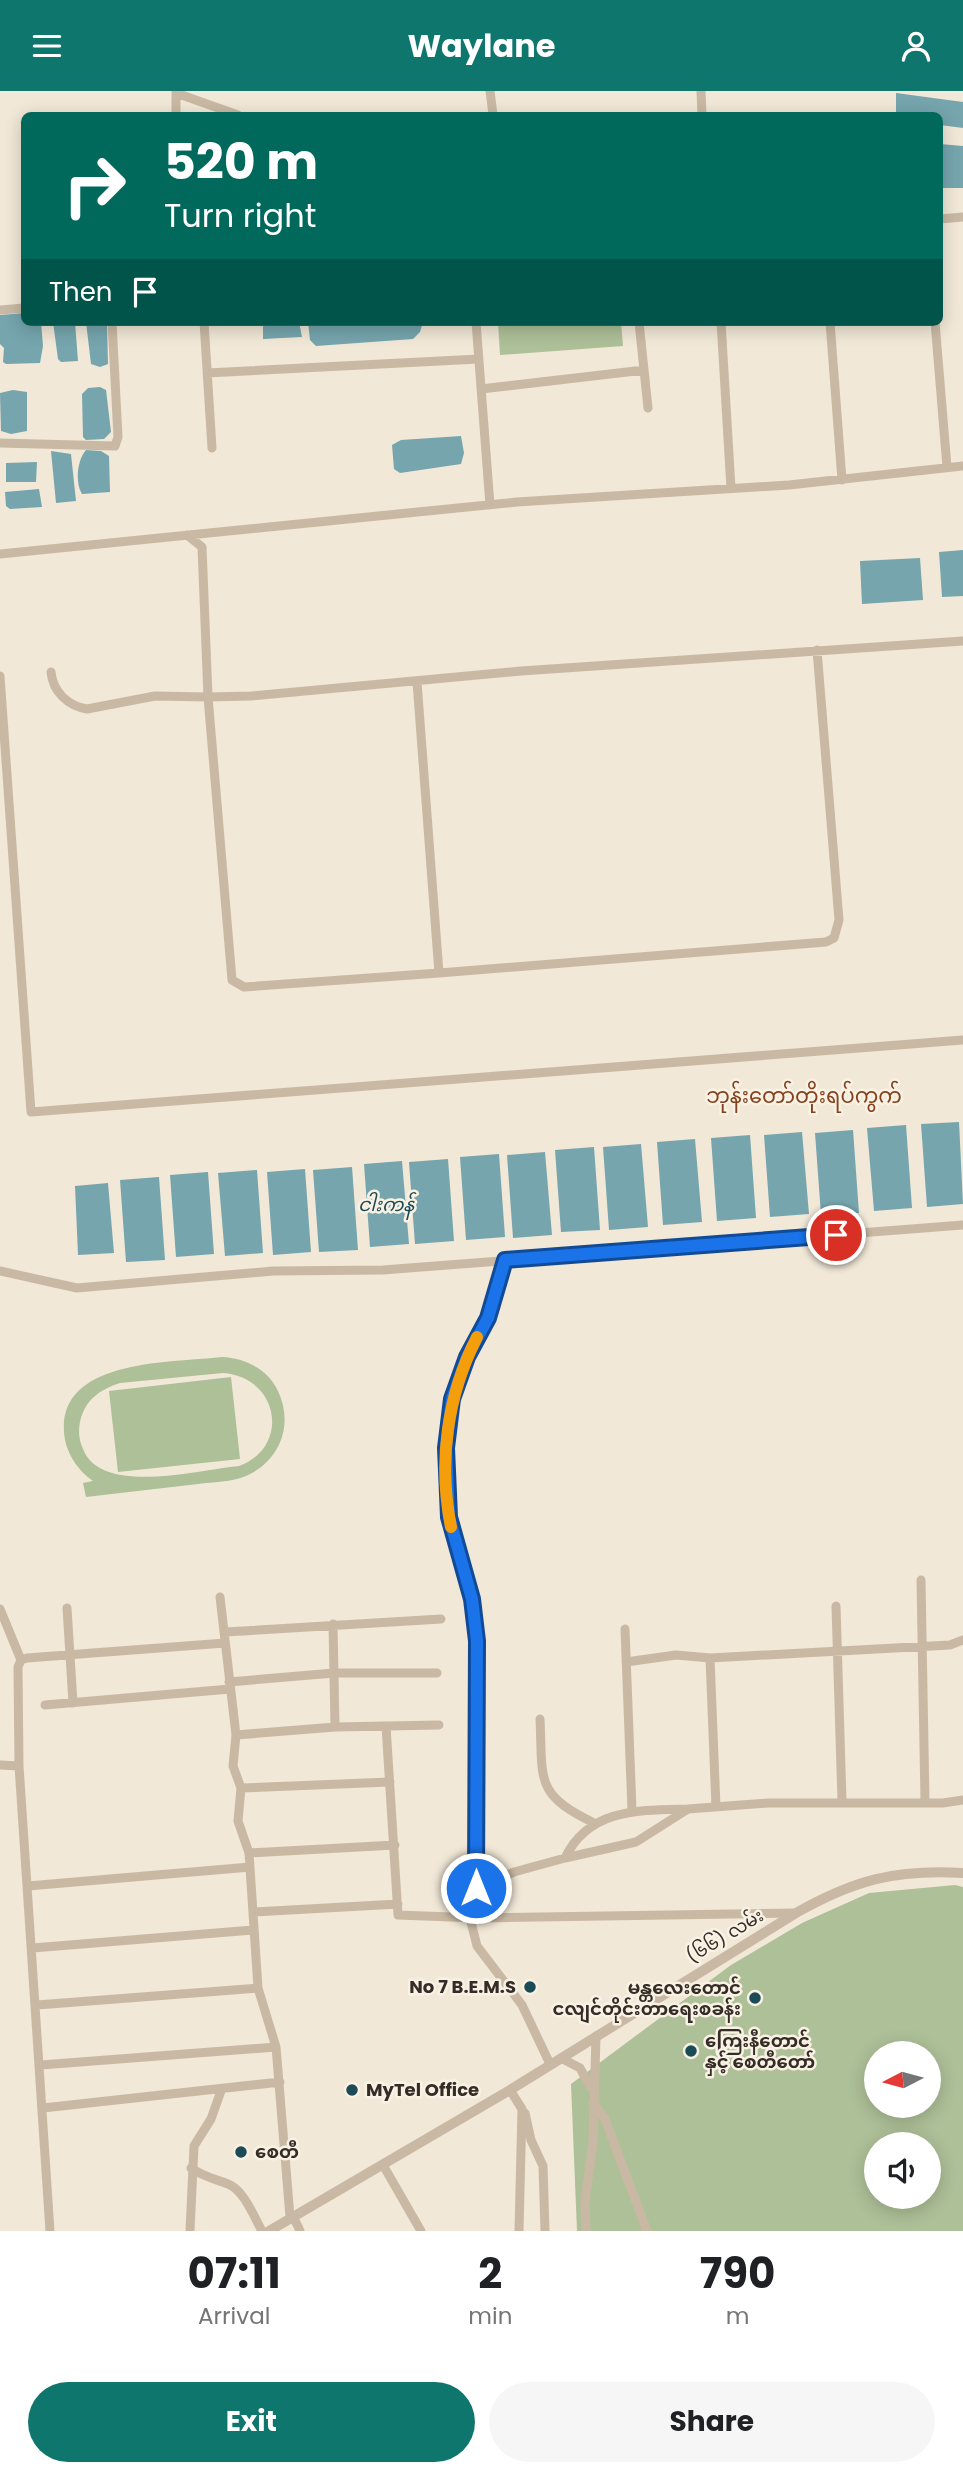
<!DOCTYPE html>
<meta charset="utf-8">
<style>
body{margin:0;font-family:Poppins,"Noto Sans Myanmar",sans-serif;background:#f6f6f6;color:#202124;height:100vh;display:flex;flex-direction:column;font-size:26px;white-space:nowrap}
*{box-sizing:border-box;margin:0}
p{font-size:23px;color:#757577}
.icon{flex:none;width:38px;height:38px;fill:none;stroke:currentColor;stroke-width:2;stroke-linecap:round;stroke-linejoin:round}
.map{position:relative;height:2140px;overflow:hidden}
.details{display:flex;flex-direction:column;background:#fff;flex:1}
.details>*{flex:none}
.top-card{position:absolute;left:21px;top:21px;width:922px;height:214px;border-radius:10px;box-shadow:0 4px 18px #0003;background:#00695c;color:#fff;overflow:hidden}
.needle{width:46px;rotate:264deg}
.tools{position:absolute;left:864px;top:1950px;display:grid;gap:14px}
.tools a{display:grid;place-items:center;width:77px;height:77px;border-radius:50%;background:#fff;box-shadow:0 4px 18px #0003;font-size:35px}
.pin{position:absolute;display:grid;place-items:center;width:60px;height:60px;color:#fff;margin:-30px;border:4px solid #fff;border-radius:50%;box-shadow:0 2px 7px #0007}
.me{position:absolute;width:77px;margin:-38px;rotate:0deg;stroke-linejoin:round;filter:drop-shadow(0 0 5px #0008)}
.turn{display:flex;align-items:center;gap:24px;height:147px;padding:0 28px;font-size:32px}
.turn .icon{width:91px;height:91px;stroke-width:2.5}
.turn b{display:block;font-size:49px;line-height:60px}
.then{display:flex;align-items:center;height:66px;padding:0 28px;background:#0003;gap:14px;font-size:26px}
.eta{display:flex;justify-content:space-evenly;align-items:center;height:119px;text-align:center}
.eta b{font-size:42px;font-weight:700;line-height:49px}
.primary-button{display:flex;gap:14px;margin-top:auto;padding:14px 28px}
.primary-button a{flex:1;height:80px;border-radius:42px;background:#0f766e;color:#fff;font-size:28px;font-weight:700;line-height:80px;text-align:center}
.primary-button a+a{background:#f6f6f6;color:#202124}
header{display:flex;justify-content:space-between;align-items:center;height:91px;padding:0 28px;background:#0f766e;color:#fff;font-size:32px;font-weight:700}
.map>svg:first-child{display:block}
.green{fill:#aec098;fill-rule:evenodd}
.water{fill:#76a5ae}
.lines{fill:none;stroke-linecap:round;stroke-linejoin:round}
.minor{stroke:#c9b9a4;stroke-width:9}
.tertiary{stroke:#c9b9a4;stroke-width:10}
.route-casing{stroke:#114b97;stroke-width:18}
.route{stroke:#1a73e8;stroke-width:12}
.slow{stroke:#f59e0b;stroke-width:12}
.poi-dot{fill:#1b4b56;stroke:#f9f2e4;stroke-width:2.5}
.labels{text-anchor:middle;stroke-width:5;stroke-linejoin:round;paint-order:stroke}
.street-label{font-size:18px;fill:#342c26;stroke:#f9f2e4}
.poi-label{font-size:18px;font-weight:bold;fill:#342c26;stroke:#f9f2e4;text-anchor:start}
.water-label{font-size:19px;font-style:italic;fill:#1b4b56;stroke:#f9f2e4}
.quarter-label{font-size:21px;fill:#84421e;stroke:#f9f2e4}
</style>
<header><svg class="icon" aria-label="menu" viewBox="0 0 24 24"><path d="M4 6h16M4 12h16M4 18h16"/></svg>Waylane<svg class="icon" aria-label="person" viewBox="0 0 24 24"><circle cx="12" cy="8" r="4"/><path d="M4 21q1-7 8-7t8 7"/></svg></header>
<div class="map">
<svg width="963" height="2140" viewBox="0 0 963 2140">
<rect width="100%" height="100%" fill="#f1e8d7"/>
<!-- green -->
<path class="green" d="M498,231H621L623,255L500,264Z
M222,1266C245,1267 268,1278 278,1300C294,1334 280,1370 246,1385C232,1391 213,1391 198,1393C161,1397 123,1402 86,1406L83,1392L93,1390C77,1379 65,1360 64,1341C59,1267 173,1272 222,1266ZM223,1282C279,1286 291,1356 239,1375C198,1379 101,1405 83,1358C79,1349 78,1340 80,1331C85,1309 99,1299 120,1292Z
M231,1286L240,1368L118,1381L109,1300Z
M955,1794L963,1796V2140H577L571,1993L731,1874L802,1832L869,1802ZM877,1962H929V2014H877ZM877,2053H929V2105H877Z"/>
<!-- water -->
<path class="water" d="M896,2L963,11V37L940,34V24H896Z
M940,53L963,55V97H940Z
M24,222V231H41L43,255L40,272L6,273L3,271L4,257L0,253V224Z
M53,231H75L78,270L61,271L58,268Z
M86,231H107L108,273L100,276L91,273Z
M299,231L302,246L263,248V233Z
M308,231H423L420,241L413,248L316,255L310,249Z
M100,296L106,299L111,341L104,348L86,349L83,346L82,303L88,297Z
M13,299L27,301V340L11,343L1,340L0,302Z
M461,345L464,362L461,373L400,382L394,378L392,354L401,349Z
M86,359L101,360L109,365L110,401L82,403C75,392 77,369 86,359Z
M51,360L71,363L76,410L56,412Z
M37,371L36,391H6V372Z
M39,398L42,416L10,418L6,415L5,401Z
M963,459V505L942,506L939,461Z
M920,467L923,509L862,513L860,470Z
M959,1031L963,1113L927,1116L921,1033Z
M906,1034L912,1117L874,1120L867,1037Z
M853,1039L859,1122L821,1124L815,1042Z
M802,1041L809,1123L770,1126L764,1044Z
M750,1044L756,1127L717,1130L711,1047Z
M695,1048L702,1131L663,1134L657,1051Z
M641,1053L648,1136L609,1139L603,1056Z
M594,1056L600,1139L561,1141L555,1059Z
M545,1061L552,1144L513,1147L507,1064Z
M499,1063L505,1146L466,1149L460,1066Z
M448,1068L454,1150L415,1153L409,1071Z
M402,1070L409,1153L370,1156L364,1073Z
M352,1076L358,1159L319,1161L313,1079Z
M305,1078L311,1161L273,1164L267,1081Z
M257,1079L263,1162L225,1165L218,1082Z
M208,1081L214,1163L176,1166L170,1084Z
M159,1086L165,1169L126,1171L120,1089Z
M108,1092L114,1162L78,1164L75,1095Z"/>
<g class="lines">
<!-- minor -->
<path class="minor" d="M490,0L493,24
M701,0L702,24
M176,2L238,24
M176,24V0
M940,128L963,126
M0,219L24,217
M204,231L212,357
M476,231L490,414
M639,231L644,279
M721,231L731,397
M830,231L842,389
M935,231L947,376
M207,282L479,268
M481,298L644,279L648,317
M0,352L115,355L118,346L112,231
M187,444L202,456L208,606L251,605L521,580L963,550
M0,463L517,411L789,394L963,375
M51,581C53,601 68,615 87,618L155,605L208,606V603
M0,585L31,1021L963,949
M208,606L232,889L244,896L439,882L417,591
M439,882L826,851L834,847L839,829L817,559
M0,1180L77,1197L273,1180L383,1179L963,1134
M921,1489L925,1710
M220,1506L236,1644L233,1675L241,1697L238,1730L249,1762L258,1897L276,1956L290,2126
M836,1515L842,1710
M67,1517L73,1612
M0,1518L21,1569
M333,1533L335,1636
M625,1538L632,1719
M225,1541L441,1528
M626,1571L676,1564L710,1567
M229,1591L334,1582H437
M45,1614L230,1598
M540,1628C543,1689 534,1703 594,1732
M386,1635L398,1824L477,1827L796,1822
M236,1644L335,1636L439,1634
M0,1674L19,1675
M241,1697L390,1691
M716,1716L710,1567L950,1554L963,1549
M249,1762L395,1754
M565,1767C589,1717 640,1719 688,1718
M28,1795L250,1776
M476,1797L514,1781L565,1767L636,1751L688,1718L768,1712H943L963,1709
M253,1821L398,1813
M470,1827L477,1855L522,1914L550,1973
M477,1827V1550L472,1509L449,1426L447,1331L467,1266L488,1227L505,1169
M33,1857L253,1839
M37,1914L258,1897
M561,1967L580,1977L591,1997
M41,1974L276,1956
M510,1999L522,2018L519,2140
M593,2012L605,2028L647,2140
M43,2017L280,1991
M525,2022L531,2049L543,2075L545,2140
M383,2074L421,2140
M191,2077C206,2087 213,2087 228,2093C244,2099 254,2126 262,2140
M293,2125L300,2140
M50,2140L19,1675L18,1576L21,1569L27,1567L225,1552
M190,2140L194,2055L211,2028L221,2000
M586,2140L585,2110L593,2051L596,1945"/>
<!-- tertiary -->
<path class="tertiary" d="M269,2140L510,1999L796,1822C854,1789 896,1778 963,1782"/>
</g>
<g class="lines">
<!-- route casing -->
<g class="route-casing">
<path id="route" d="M476,1797L477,1550L472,1508L449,1426L446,1357L452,1308L467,1266L488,1227L505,1169L836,1144"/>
</g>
<!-- route -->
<use href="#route" class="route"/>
<!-- slow -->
<path class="slow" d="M451,1436C438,1371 447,1305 477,1246"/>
</g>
<!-- markers -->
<g class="poi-dot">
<circle cx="530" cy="1896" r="7"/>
<circle cx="755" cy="1907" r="7"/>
<circle cx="691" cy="1960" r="7"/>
<circle cx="352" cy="1999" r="7"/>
<circle cx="241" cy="2061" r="7"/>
</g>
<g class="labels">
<!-- street labels -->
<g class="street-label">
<text transform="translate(725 1845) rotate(-31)" y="6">(၆၆) လမ်း</text>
</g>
<!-- poi labels -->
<g class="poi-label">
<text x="516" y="1902" text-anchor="end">No 7 B.E.M.S</text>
<text x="741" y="1903" text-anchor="end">မန္တလေးတောင်<tspan x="741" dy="21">ငလျင်တိုင်းတာရေးစခန်း</tspan></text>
<text x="705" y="1956">ကြေးနီတောင်<tspan x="705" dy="21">နှင့် စေတီတော်</tspan></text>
<text x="366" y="2005">MyTel Office</text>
<text x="255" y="2067">စေတီ</text>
</g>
<!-- water labels -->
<g class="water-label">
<text x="386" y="1120">ငါးကန်</text>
</g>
<!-- quarter labels -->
<g class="quarter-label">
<text x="804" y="1012">ဘုန်းတော်တိုးရပ်ကွက်</text>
</g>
</g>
</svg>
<div class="tools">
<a><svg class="needle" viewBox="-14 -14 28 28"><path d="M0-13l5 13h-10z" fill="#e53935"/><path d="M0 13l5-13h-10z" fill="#757577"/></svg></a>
<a><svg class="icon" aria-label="sound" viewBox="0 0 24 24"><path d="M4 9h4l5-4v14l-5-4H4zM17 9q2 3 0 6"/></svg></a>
</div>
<div class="pin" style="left:836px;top:1144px;background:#d93025"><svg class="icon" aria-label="arrive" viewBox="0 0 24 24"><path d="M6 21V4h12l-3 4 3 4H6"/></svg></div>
<svg class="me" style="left:476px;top:1797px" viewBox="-20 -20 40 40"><circle r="17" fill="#1a73e8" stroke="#fff" stroke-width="3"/><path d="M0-11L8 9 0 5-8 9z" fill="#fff"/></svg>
<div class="top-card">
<div class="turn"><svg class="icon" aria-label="right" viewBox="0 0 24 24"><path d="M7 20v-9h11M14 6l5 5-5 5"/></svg><div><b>520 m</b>Turn right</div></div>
<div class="then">Then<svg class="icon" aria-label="arrive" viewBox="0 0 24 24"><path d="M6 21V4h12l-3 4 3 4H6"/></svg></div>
</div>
</div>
<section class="details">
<div class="eta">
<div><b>07:11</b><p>Arrival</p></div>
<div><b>2</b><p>min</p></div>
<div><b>790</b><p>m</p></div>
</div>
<div class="primary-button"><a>Exit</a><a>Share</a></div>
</section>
